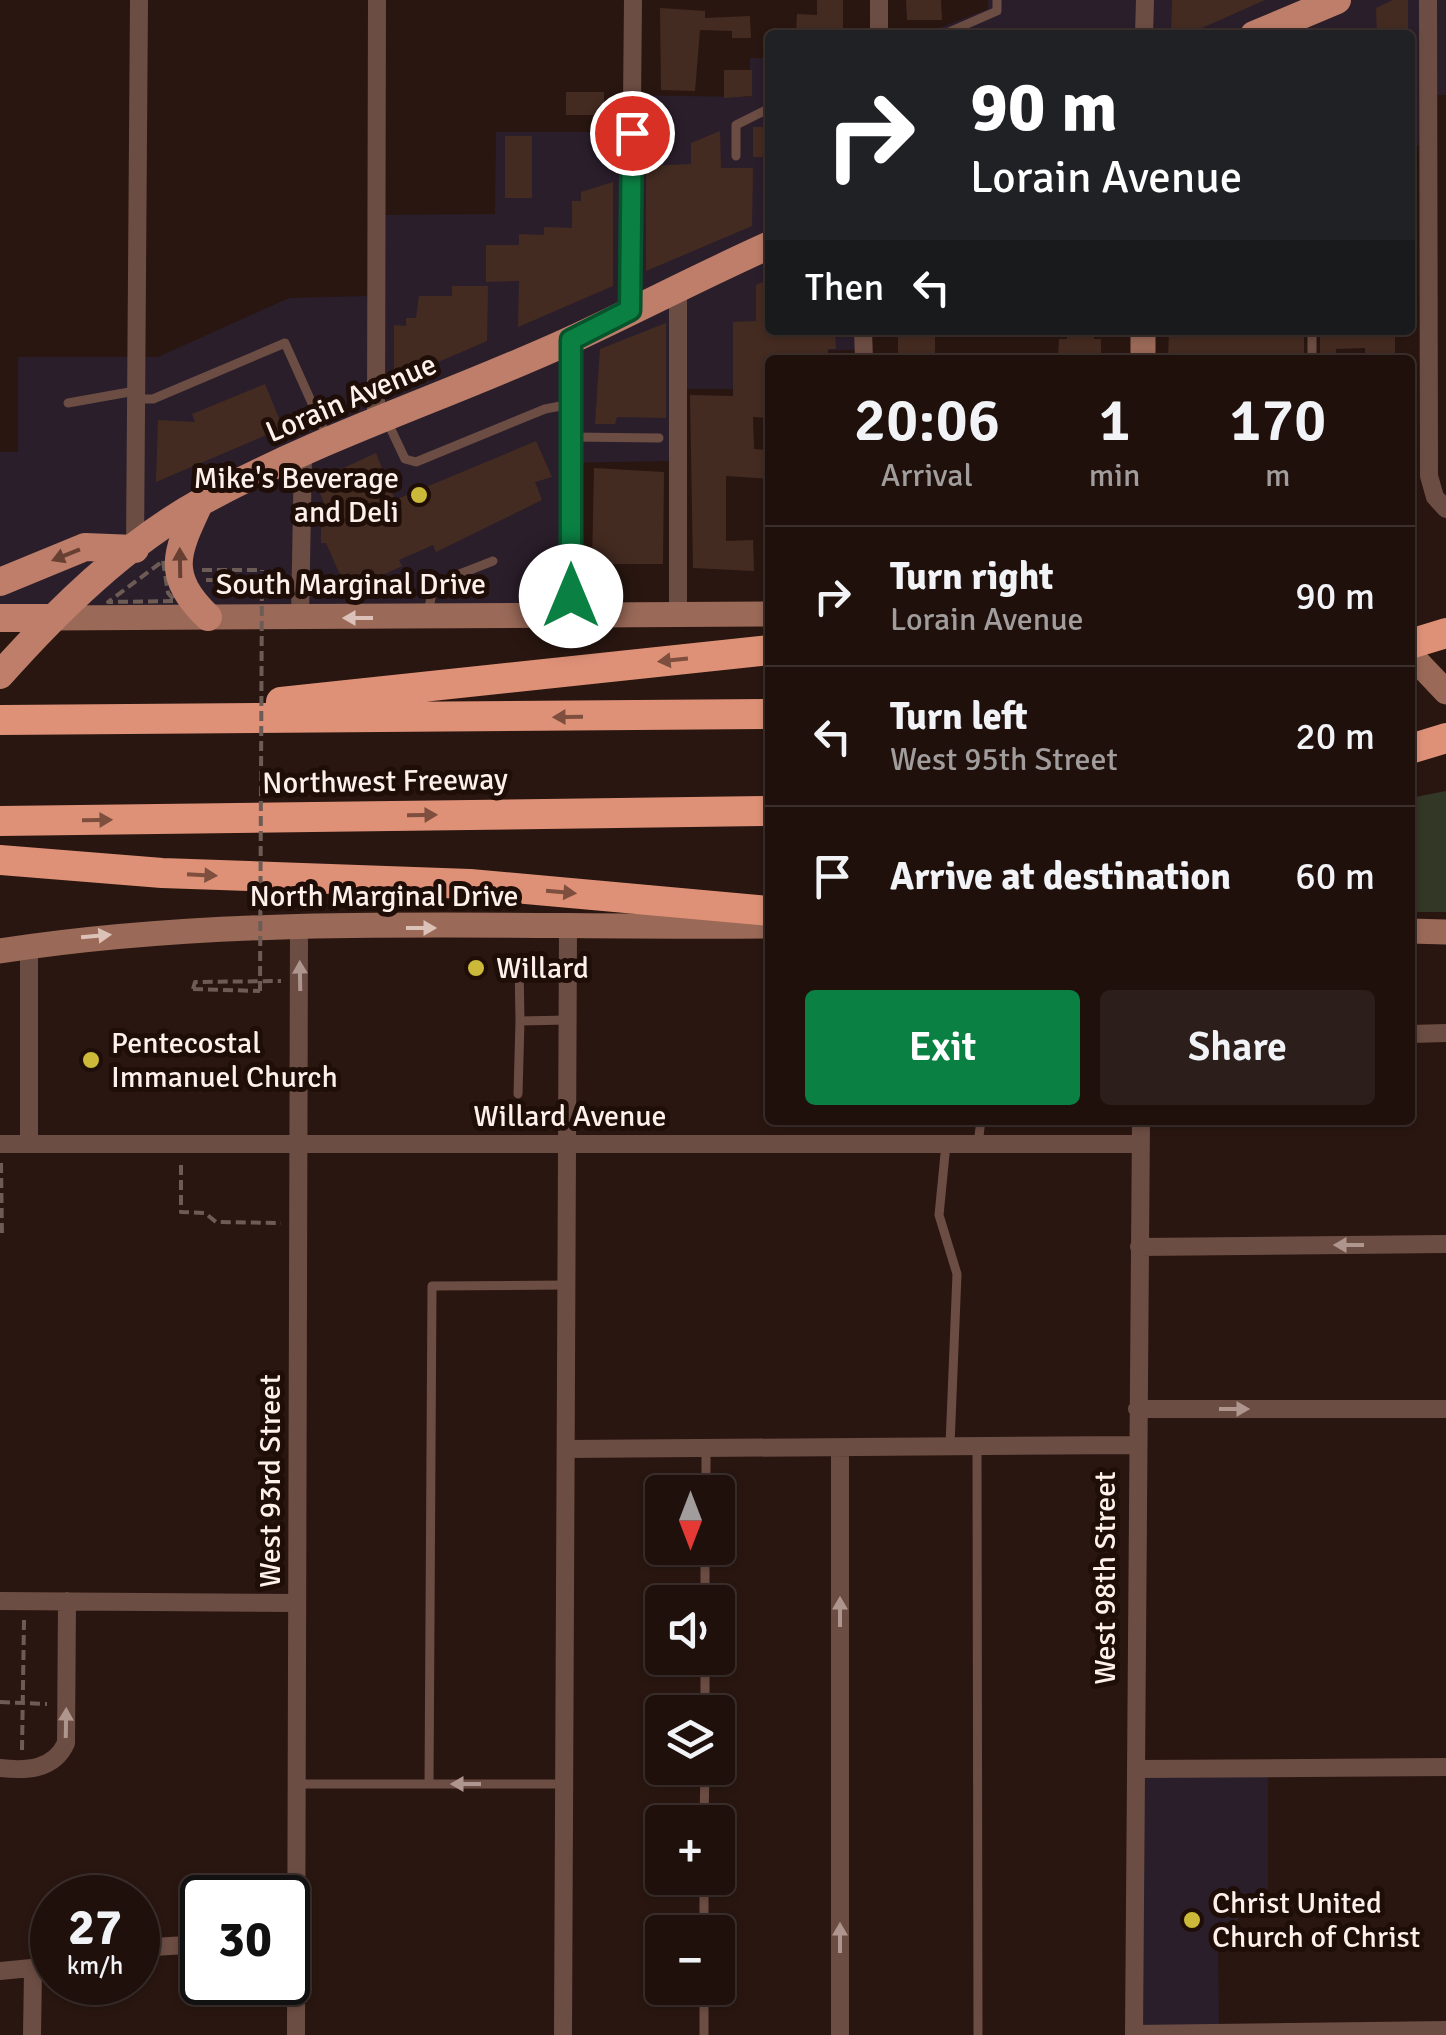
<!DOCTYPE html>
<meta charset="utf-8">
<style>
body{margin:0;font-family:Signika,sans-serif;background:#2c1e1a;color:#f1f3f6;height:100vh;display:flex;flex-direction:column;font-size:38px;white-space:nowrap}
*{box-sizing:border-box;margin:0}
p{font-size:32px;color:#a19d9d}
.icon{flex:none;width:55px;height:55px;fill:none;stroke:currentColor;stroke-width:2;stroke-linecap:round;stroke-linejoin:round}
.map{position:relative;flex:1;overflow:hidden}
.panel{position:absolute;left:765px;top:355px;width:650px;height:770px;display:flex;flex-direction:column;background:#1f100c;border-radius:10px;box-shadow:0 2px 8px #0004,0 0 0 2px #3c302d}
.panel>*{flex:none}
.top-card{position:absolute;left:765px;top:30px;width:650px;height:305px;border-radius:10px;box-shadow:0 2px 8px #0004,0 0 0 2px #3c302d;background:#202124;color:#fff;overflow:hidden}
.needle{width:65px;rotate:180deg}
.tools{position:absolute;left:645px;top:1475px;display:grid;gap:20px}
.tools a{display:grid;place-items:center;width:90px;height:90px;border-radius:10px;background:#1f100c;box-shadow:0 2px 8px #0004,0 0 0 2px #3c302d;font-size:50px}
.speed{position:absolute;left:30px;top:1875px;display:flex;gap:20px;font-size:50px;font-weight:700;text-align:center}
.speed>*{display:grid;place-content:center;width:130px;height:130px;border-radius:50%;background:#1f100c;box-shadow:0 2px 8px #0004,0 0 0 2px #3c302d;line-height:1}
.speed small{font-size:25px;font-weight:400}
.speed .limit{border:5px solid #111;border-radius:15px;background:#fff;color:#111}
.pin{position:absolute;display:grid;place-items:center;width:85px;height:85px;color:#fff;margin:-42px;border:5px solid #fff;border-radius:50%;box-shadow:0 2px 10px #0007}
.me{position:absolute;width:110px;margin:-55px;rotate:0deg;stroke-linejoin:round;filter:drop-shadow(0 0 8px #0008)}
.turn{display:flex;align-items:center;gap:35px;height:210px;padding:0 40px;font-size:45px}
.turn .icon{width:130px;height:130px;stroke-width:2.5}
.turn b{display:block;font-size:70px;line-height:85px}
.then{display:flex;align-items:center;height:95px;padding:0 40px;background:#0003;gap:20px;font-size:38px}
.eta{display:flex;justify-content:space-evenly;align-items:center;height:170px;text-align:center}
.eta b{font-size:60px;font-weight:600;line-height:70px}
.action{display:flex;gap:20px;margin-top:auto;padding:20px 40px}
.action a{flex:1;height:115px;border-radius:10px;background:#0b8043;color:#fff;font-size:40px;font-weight:600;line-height:115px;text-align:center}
.action a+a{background:#2c1e1a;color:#f1f3f6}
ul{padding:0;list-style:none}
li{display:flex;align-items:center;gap:30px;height:140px;padding:0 40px;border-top:2px solid #3c302d}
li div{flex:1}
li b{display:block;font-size:38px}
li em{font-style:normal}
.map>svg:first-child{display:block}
.commercial{fill:#2a1e2b}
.green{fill:#333725}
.building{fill:#442b21}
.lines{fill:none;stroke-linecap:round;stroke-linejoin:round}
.path{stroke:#6d5c56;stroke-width:4;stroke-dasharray:10 5;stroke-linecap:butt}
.lane{stroke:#6c4d43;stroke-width:9}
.street{stroke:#6c4d43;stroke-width:18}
.secondary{stroke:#9a6958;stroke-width:25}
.primary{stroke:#be7e69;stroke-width:28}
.highway{stroke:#de9177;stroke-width:30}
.path-bridge{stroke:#6d5c56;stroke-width:4;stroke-dasharray:10 5;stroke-linecap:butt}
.oneway{fill:#674033}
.oneway2{fill:#dbc1b8}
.oneway3{fill:#7e4f3f}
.oneway4{fill:#ae968f}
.route-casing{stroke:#07532c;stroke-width:25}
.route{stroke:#0b8043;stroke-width:18}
.poi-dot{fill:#ccb939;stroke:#1f0d07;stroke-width:4}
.labels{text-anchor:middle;stroke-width:10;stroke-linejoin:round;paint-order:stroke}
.street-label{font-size:30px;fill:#fef0eb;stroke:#1f0d07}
.poi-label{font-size:30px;fill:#fef0eb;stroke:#1f0d07;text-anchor:start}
</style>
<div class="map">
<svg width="1446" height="2035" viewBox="0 0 1446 2035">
<rect width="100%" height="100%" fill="#291610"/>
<!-- commercial -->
<path class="commercial" d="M988,0H1446V95L1419,96V145H1410V35H921L988,9Z
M750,58H770V330H856V350L790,351L757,363V389H673L672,461L566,463L565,603L0,610V452H18V357H158L289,298L368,296L369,215L495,214L496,132H625V95L749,97Z
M1268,1768V1904H1238V1941L1218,1942L1219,2033L1134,2034L1137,1769Z"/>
<!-- green -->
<path class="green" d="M1446,791V912H1410V798Z"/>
<!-- building -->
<path class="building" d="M817,0H843V35L796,34L797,14L817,15Z
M906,0H941L942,20H907Z
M1172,0H1265L1186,35H1171Z
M1393,0H1408V35H1377L1376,8Z
M660,8L705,11V18L750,16L751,38H732V31L700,30L695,91L661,90Z
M724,70H752V96L724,98Z
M566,92H604V115H566Z
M753,127H770V157H753Z
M720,131L721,168H753L752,226L646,271V166L691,164V143Z
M505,136H532V198H505Z
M613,182V286L518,327L519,281L486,282V245H519V234L544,235V227L572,228V201H581V192Z
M770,279V330H835L836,349H828V360H770V418L753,417L754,449L770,450V479L726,476V541L753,540L754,571L693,568L690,395L733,396V322L756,321V285Z
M452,286H488L487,341L394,381V325L406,326V318H416L419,296H452Z
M666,323V418L617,417L615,424H595L600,349Z
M1067,330H1094V339H1101V360L1058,358L1059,339H1067Z
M1169,330H1304V360H1168Z
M1320,330H1395V360H1365V348L1336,349V360H1320Z
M898,331H935V360H898Z
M265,384L283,428L156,482L158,420L195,422L192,414Z
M536,441L552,477L535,482L542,500L436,552L433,545L399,560L402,566L366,583L363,576L352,580L349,573L341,577L326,543H321V521L332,522L315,481L376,453L395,500Z
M594,468L664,472L663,564H592Z"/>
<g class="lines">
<!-- path -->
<path class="path" d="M163,561L168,593L175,601L108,602Z
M202,570H262
M206,580H281
M193,989L195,982L281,981
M193,989L260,991
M1,1163L2,1238
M181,1165V1212L205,1213L216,1222L281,1223
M0,1702L47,1704
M22,1750L24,1620"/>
<!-- lane -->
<path class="lane" d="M942,35L997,11V0
M736,156V125L770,108
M1312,330V360
M137,399H153L285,343L328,439
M68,403L135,391
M388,423L405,459L416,462L545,409L571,404
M570,437L659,438
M428,612L434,584L493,561
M519,963L520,1021
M518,1094L520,1021L568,1020
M946,1144L939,1215L957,1274L950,1445
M978,1144L981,1120
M977,1447L978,2035
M706,1492V1448
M705,1602V1548
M705,1712V1658
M296,1784H563
M429,1784L432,1286L566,1285
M704,1822L705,1768
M704,1932V1878
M704,2035V1988"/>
<!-- street -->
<path class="street" d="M879,0V35
M1428,0L1429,476L1435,497L1446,509
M1144,35L1145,0
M678,287V614
M630,310L633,0
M863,330L864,360
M571,340V614
M376,421L377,0
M135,549L139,0
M300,618L303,453
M1410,1034L1446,1033
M0,1144H1140
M29,1144V946
M1139,1247L1446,1244
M1137,1409H1446
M840,1448V2035
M566,1449L1137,1445
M0,1601L296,1603
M0,1768C26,1771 54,1770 66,1743L67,1601
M1137,1769L1446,1767
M138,1948L202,1944
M0,1971L52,1966
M1134,2034L1446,2030
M32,2035L33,1971
M296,2035L299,928
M563,2035L568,928
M1134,2035L1141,1120"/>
<!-- secondary -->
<path class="secondary" d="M1143,330V360
M52,618L770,614
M1410,654L1446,692
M1410,931L1446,932
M0,951C251,912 516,929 770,926"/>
<!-- primary -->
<path class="primary" d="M1254,35L1337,0
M199,504C176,553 165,575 208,617
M0,582L85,547L135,549
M0,618H52
M0,675C57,611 125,544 201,502C319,437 449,396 571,340C638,309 703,275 770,245"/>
<!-- highway -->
<path class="highway" d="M1410,644L1446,633
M281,702L770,650
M0,720L770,714
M1410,749L1446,738
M0,821L770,811
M0,860L162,873L470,884L770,911"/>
<!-- path-bridge -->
<path class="path-bridge" d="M260,991L262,570"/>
</g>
<!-- one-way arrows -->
<defs><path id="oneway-solid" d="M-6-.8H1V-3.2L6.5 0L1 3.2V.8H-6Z" transform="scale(2.5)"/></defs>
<g class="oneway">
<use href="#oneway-solid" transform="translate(66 555) rotate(158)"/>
<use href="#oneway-solid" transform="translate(180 563) rotate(-91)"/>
</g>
<g class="oneway2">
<use href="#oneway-solid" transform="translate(358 618) rotate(-180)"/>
<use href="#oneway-solid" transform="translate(421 928)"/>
<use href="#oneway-solid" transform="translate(96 936) rotate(-5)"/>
</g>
<g class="oneway3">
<use href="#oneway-solid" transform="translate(673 660) rotate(174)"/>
<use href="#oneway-solid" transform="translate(568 717) rotate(179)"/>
<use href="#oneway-solid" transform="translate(422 815) rotate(-1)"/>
<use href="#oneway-solid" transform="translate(97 820) rotate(-1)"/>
<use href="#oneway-solid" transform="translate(202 875) rotate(3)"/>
<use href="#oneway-solid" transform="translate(561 892) rotate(5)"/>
</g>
<g class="oneway4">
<use href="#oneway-solid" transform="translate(300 976) rotate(-91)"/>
<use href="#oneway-solid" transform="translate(1349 1245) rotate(180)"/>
<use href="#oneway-solid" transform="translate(1234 1409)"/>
<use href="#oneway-solid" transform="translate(840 1612) rotate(-90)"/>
<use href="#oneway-solid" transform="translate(66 1723) rotate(-89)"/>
<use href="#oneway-solid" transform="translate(466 1784) rotate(180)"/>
<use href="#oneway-solid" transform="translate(840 1938) rotate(-90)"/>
</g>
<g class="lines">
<!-- route casing -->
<g class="route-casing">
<path id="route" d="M571,596V340L630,310L632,133"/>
</g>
<!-- route -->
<use href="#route" class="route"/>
</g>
<!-- markers -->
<g class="poi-dot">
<circle cx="419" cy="495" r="10"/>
<circle cx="476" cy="968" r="10"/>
<circle cx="91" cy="1060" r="10"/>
<circle cx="1192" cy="1920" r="10"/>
</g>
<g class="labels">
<!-- street labels -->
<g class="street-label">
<text transform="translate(351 398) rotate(-23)" y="10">Lorain Avenue</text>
<text x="351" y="594">South Marginal Drive</text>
<text transform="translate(385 781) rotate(-1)" y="10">Northwest Freeway</text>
<text x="384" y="906">North Marginal Drive</text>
<text x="570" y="1126">Willard Avenue</text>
<text transform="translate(270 1481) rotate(-90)" y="10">West 93rd Street</text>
<text transform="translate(1105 1578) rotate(-90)" y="10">West 98th Street</text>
</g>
<!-- poi labels -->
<g class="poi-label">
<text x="399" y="488" text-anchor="end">Mike's Beverage<tspan x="399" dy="34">and Deli</tspan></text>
<text x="496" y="978">Willard</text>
<text x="111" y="1053">Pentecostal<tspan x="111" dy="34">Immanuel Church</tspan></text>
<text x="1212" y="1913">Christ United<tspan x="1212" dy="34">Church of Christ</tspan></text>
</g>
</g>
</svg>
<div class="tools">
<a><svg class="needle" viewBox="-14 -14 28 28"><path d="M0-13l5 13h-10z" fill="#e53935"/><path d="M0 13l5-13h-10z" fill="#a19d9d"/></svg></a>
<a><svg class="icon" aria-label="sound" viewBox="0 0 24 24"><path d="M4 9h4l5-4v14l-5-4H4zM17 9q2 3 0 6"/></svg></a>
<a><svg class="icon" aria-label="layers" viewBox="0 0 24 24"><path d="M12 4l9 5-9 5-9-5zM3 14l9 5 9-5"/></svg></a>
<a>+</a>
<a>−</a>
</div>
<div class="speed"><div>27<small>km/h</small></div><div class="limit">30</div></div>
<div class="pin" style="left:632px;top:133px;background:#d93025"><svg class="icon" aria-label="arrive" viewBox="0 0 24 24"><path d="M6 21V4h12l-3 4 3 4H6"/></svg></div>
<svg class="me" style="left:571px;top:596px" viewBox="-20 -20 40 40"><circle r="19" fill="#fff"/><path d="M0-13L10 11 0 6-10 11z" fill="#0b8043"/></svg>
<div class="top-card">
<div class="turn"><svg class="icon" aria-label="right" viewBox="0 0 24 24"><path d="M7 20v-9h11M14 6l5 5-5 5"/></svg><div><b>90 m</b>Lorain Avenue</div></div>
<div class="then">Then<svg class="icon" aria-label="left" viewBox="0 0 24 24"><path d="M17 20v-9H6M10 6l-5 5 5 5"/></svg></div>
</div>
<section class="panel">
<div class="eta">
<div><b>20:06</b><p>Arrival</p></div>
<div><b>1</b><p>min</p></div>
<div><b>170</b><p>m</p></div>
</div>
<ul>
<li><svg class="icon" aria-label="right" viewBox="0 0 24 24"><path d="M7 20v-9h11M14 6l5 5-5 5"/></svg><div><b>Turn right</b><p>Lorain Avenue</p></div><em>90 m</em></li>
<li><svg class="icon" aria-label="left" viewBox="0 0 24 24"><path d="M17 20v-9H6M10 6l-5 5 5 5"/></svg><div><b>Turn left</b><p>West 95th Street</p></div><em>20 m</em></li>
<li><svg class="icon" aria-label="arrive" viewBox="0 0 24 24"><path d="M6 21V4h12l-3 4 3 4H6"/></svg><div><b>Arrive at destination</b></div><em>60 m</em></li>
</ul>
<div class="action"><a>Exit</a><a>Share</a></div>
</section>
</div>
